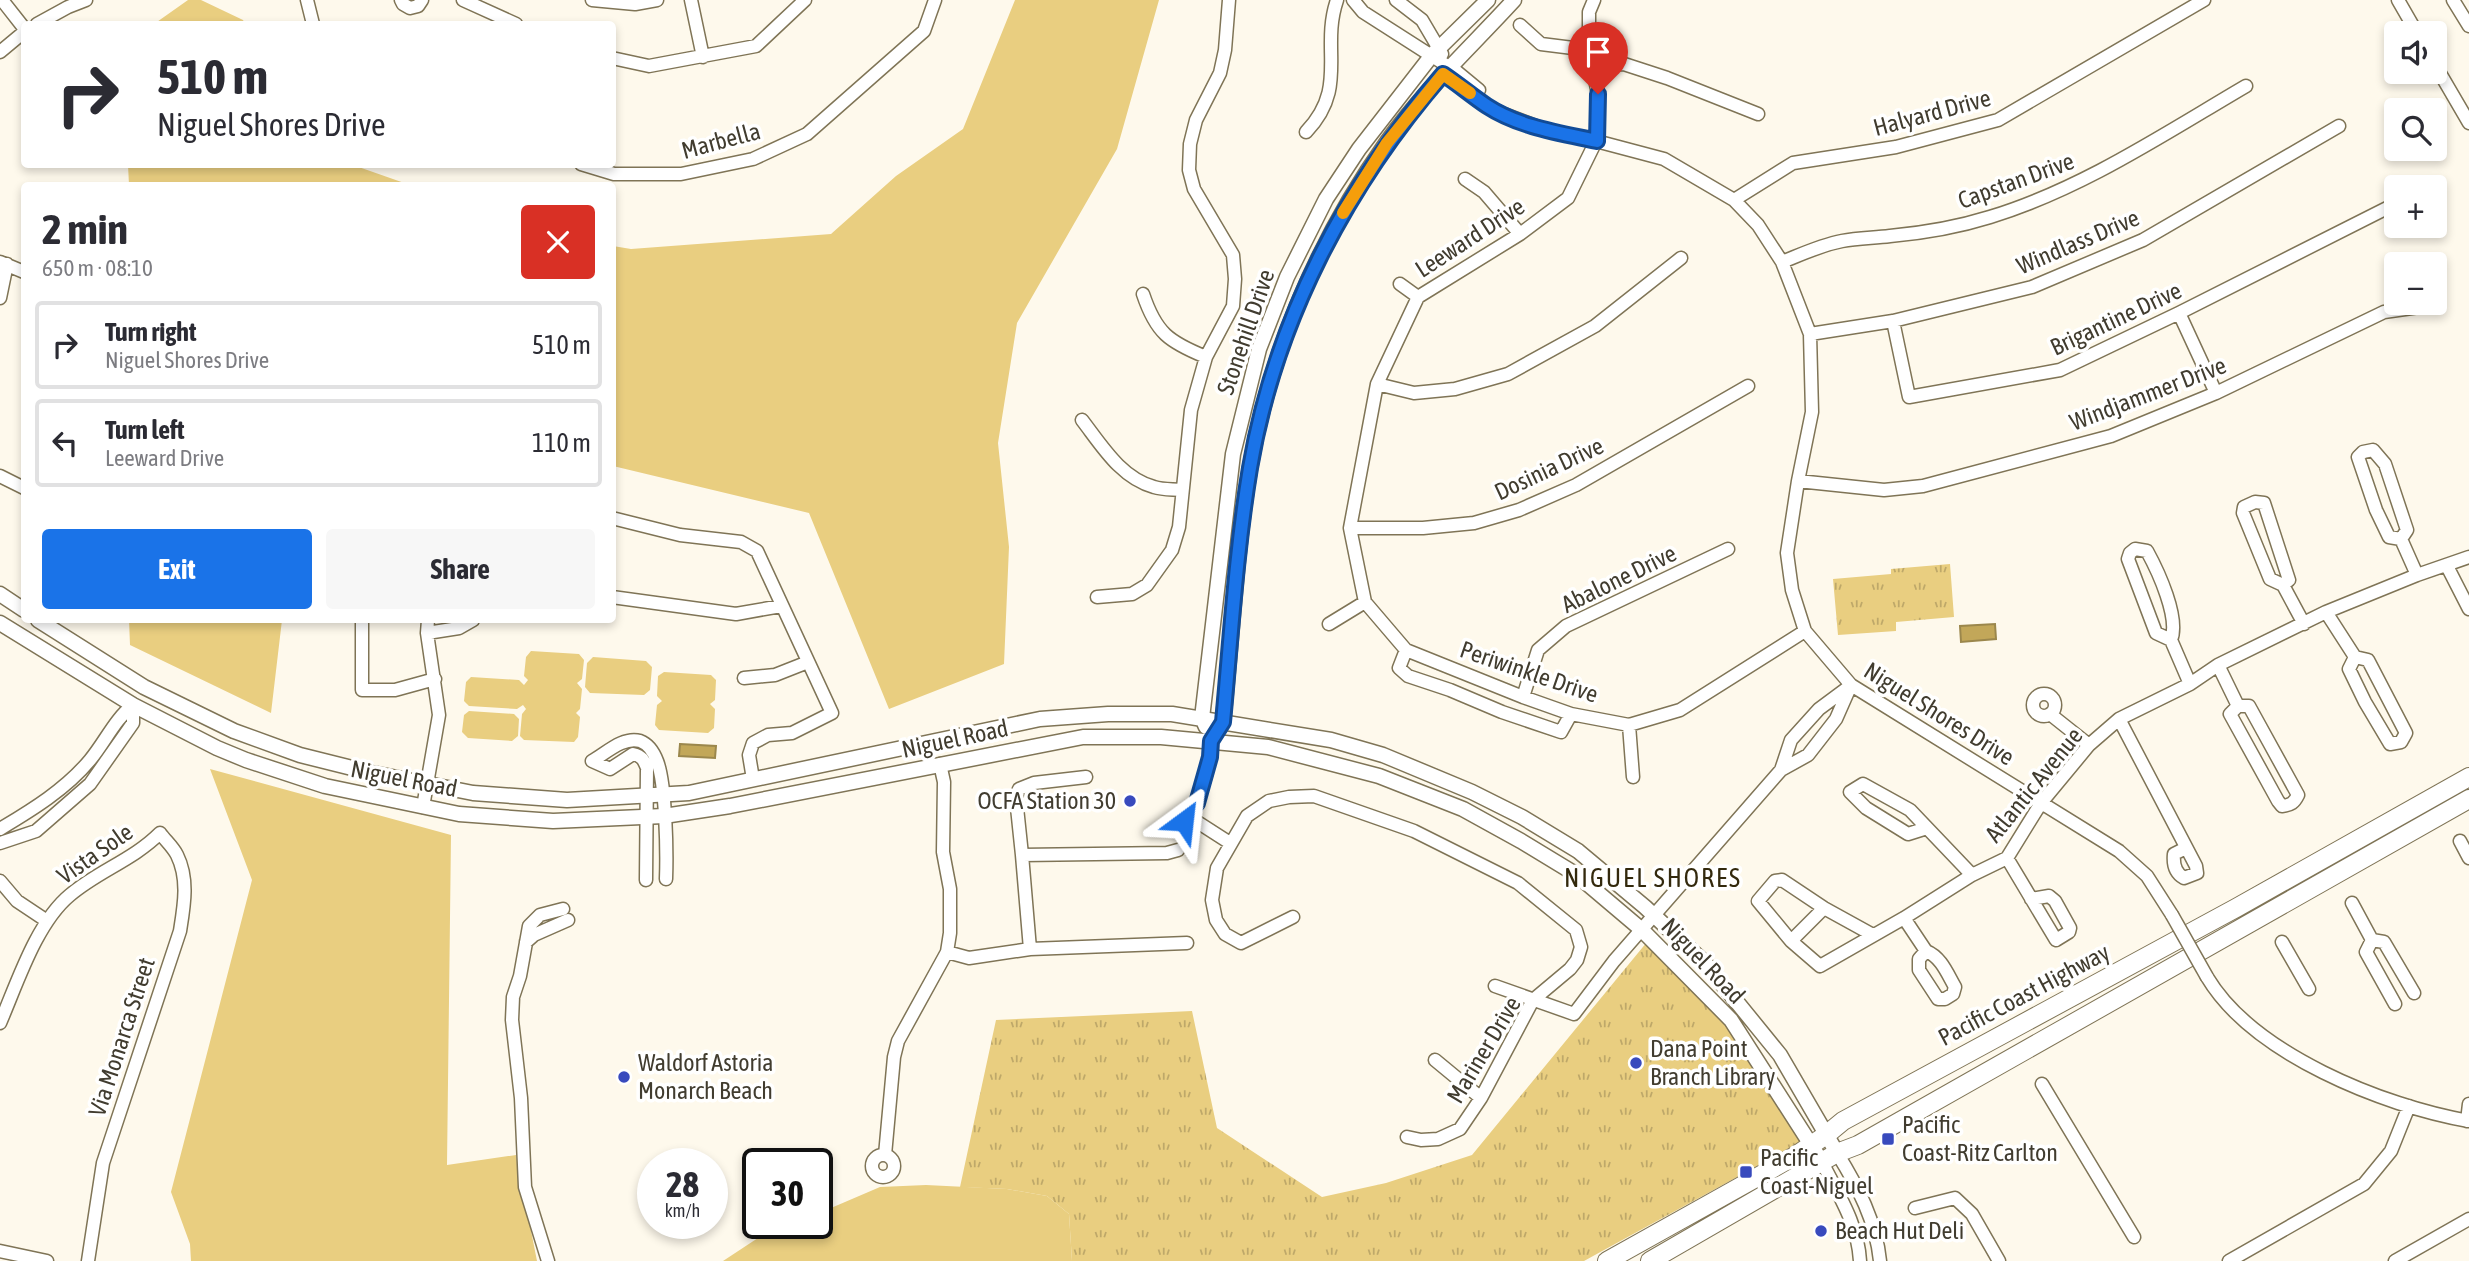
<!DOCTYPE html>
<meta charset="utf-8">
<style>
body{margin:0;font-family:"Asap Condensed",sans-serif;background:#f7f7f7;color:#2b2b33;height:100vh;display:flex;flex-direction:column;font-size:26px;white-space:nowrap}
*{box-sizing:border-box;margin:0}
p{font-size:23px;color:#7c7c81}
.icon{flex:none;width:38px;height:38px;fill:none;stroke:currentColor;stroke-width:2;stroke-linecap:round;stroke-linejoin:round}
.map{position:relative;flex:1;overflow:hidden}
.details{position:absolute;left:21px;top:182px;width:595px;height:441px;display:flex;flex-direction:column;background:#fff;border-radius:7px;box-shadow:0 4px 10px #0003}
.details>*{flex:none}
.top-card{position:absolute;left:21px;top:21px;width:595px;height:147px;border-radius:7px;box-shadow:0 4px 10px #0003;background:#fff;color:#2b2b33;overflow:hidden}
.controls{position:absolute;left:2384px;top:21px;display:grid;gap:14px}
.controls a{display:grid;place-items:center;width:63px;height:63px;border-radius:7px;background:#fff;box-shadow:0 4px 10px #0003;font-size:35px}
.speed{position:absolute;left:637px;top:1148px;display:flex;gap:14px;font-size:35px;font-weight:700;text-align:center}
.speed>*{display:grid;place-content:center;width:91px;height:91px;border-radius:50%;background:#fff;box-shadow:0 4px 10px #0003;line-height:1}
.speed small{font-size:18px;font-weight:400}
.speed .limit{border:4px solid #111;border-radius:10px;background:#fff;color:#111}
.pin{position:absolute;display:grid;place-items:center;width:60px;height:60px;color:#fff;margin:-72px -30px;border-radius:50% 50% 50% 0;rotate:-45deg;box-shadow:0 0 7px #0007}
.pin .icon{rotate:45deg}
.me{position:absolute;width:77px;margin:-38px;rotate:30deg;stroke-linejoin:round;filter:drop-shadow(0 0 5px #0008)}
.turn{display:flex;align-items:center;gap:24px;height:147px;padding:0 21px;font-size:32px}
.turn .icon{width:91px;height:91px;stroke-width:2.5}
.turn b{display:block;font-size:49px;line-height:60px}
.round{display:grid;place-items:center;flex:none;width:74px;height:74px;border-radius:7px;background:#f7f7f7}
.headline{display:flex;align-items:center;justify-content:space-between;height:119px;padding:0 21px}
h1{font-size:42px;font-weight:700;line-height:52px}
.button{display:flex;gap:14px;margin-top:auto;padding:14px 21px}
.button a{flex:1;height:80px;border-radius:7px;background:#1a73e8;color:#fff;font-size:28px;font-weight:700;line-height:80px;text-align:center}
.button a+a{background:#f7f7f7;color:#2b2b33}
ul{padding:0;list-style:none}
li{display:flex;align-items:center;gap:21px;height:88px;margin:0 14px 10px;padding:0 7px;border:4px solid #e1e1e2;border-radius:7px}
li div{flex:1}
li b{display:block;font-size:26px}
li em{font-style:normal}
.map>svg:first-child{display:block}
.grass{fill:#e9ce80}
.park{fill:url(#park-tufts)}
.water{fill:#c2a759;stroke:#9b874c;stroke-width:2}
.lines{fill:none;stroke-linecap:round;stroke-linejoin:round}
.minor-casing{stroke:#7f7456;stroke-width:15}
.major-casing{stroke:#7f7456;stroke-width:17}
.highway-casing{stroke:#7f7456;stroke-width:20}
.minor{stroke:#fff;stroke-width:12}
.major{stroke:#fff;stroke-width:14}
.highway{stroke:#fff;stroke-width:18}
.minor-bridge-casing{stroke:#7f7456;stroke-width:15;stroke-linecap:butt}
.minor-bridge{stroke:#fff;stroke-width:12}
.route-casing{stroke:#114b97;stroke-width:18}
.route{stroke:#1a73e8;stroke-width:12}
.slow{stroke:#f59e0b;stroke-width:12}
.poi-dot{fill:#384abd;stroke:#fff;stroke-width:2.5}
.labels{text-anchor:middle;stroke-width:7;stroke-linejoin:round;paint-order:stroke}
.street-label{font-size:24px;fill:#413c2f;stroke:#fff}
.poi-label{font-size:24px;fill:#413c2f;stroke:#fff;text-anchor:start}
.neighbourhood-label{font-size:26px;letter-spacing:2px;fill:#33290d;stroke:#fff}
</style>
<div class="map">
<svg width="2469" height="1261" viewBox="0 0 2469 1261">
<defs>
<pattern id="park-tufts" width="24" height="20" patternUnits="userSpaceOnUse" patternTransform="scale(1.75)"><rect width="24" height="20" fill="#e9ce80"/><path d="M3 7l-1-3M5 7V3M7 7l1-3M15 17l-1-3M17 17v-4M19 17l1-3" fill="none" stroke="#bea869"/></pattern>
</defs>
<rect width="100%" height="100%" fill="#fef9ec"/>
<!-- grass -->
<path class="grass" d="M188,0H201L243,20L245,24H154Z
M1015,0H1159L1117,149L1017,323L998,443L1009,547L1004,664L889,709L809,513L613,466V246L631,249L831,234L896,176L963,129Z
M128,165H353L410,185H129Z
M129,620H282L271,713L130,645Z
M531,651L579,654L584,660L582,679L577,683L582,689L580,709L576,713L580,717L578,737L574,742L524,740L520,736L522,714L526,709L523,705L517,709L469,706L464,701L466,682L471,677L519,680L524,685L528,680L524,676L526,657Z
M593,657L646,661L652,667L650,690L644,695L590,693L585,687L587,663Z
M664,672L711,675L716,680L715,700L710,704L715,709L714,728L708,733L659,730L655,725L657,705L662,701L657,696L658,676Z
M469,711L514,714L519,719L518,736L512,741L468,738L462,732L464,715Z
M210,769L451,835L447,1165L516,1155L537,1261H191L190,1244L171,1192L252,880Z
M926,1185L1007,1189L1047,1196L1069,1214L1072,1261H723L761,1236L793,1223H817V1214L880,1187Z"/>
<!-- park -->
<path class="park" d="M1950,564L1954,617L1896,622V631L1838,635L1833,579L1891,574V569Z
M1647,942L1711,1004L1764,1083L1801,1142L1584,1261H1072L1069,1214L1047,1196L1007,1189L960,1187L996,1020L1192,1011L1217,1128L1322,1197L1386,1183L1472,1155Z"/>
<!-- water -->
<path class="water" d="M1995,624L1996,639L1961,642L1960,626Z
M680,744L716,746L715,758L679,756Z"/>
<g class="lines">
<!-- minor casing -->
<g class="minor-casing">
<path id="minor" d="M2,0L24,28
M307,0L313,24
M401,0L403,4L410,8L418,6L422,0
M463,0L516,24
M592,0L635,4L657,0
M691,0L703,57
M1353,0L1363,12L1449,67
M1396,0L1422,20L1442,54
M1594,0L1589,12V50L1598,94L1596,141L1568,198L1520,234L1418,297L1377,384L1350,528L1365,602L1406,650L1523,697L1571,714L1629,725L1680,710L1805,631
M2398,0L2417,33
M2453,0L2469,26
M37,24L68,7L86,0
M1520,25L1541,44L1589,50
M0,52L24,32
M612,58L649,66L756,46L805,0
M2434,63L2469,123
M1450,66L1479,90
M1592,66L1624,64L1667,78L1758,114
M1443,74L1489,107L1504,114L1546,130L1596,141L1664,159L1734,200L1758,225L1782,262L1810,334L1812,412L1798,481L1787,553L1792,590L1805,631L1851,685L2119,851L2147,876L2172,915
M1306,132C1349,87 1320,50 1337,0
M581,164L614,174H681L753,159L807,134L924,31L935,0
M1465,179L1484,192L1520,234
M1734,200L1793,163L1896,147L1998,120L2204,0
M0,262L24,272
M1782,262C1802,254 1821,245 1842,241C1858,238 1874,238 1890,236C1923,233 1958,227 1990,217C2082,189 2164,134 2246,86
M1400,284L1418,297
M1143,294C1156,333 1169,342 1206,357
M0,298L7,264
M2179,313L2216,393
M1893,321L1909,397L2060,370L2179,313L2395,204
M1810,334L1893,321L2032,287L2143,240L2339,126
M1377,384L1414,393L1455,389L1508,374L1595,326L1681,258
M1082,420C1102,446 1121,478 1154,487C1163,490 1173,489 1182,490
M0,476L24,488
M1798,481L1884,490L1923,486L2111,436L2216,393L2384,312L2419,307
M612,518L680,535L741,542L757,551L832,713L792,733L768,735L753,743L749,755L753,779
M1350,528H1423L1474,523L1519,510L1576,485L1748,386
M2401,539L2407,530L2385,464L2373,450L2363,452L2358,457L2376,510L2389,537L2401,539L2417,575
M2447,566L2469,609
M2283,585L2289,580L2264,503L2255,502L2244,507L2243,513L2270,579L2283,585L2304,624
M612,597L736,614L781,606
M1097,597L1132,594L1147,585L1172,550L1179,527L1191,410L1206,357L1233,306L1235,279L1233,255L1194,189L1189,170L1190,144L1196,120L1220,73L1225,50L1229,0
M2326,612L2355,657L2349,669L2365,702L2390,744L2401,742L2406,733L2368,660L2355,657
M362,620V690H395L435,679
M1329,624L1365,602
M427,633L459,628L473,620
M2171,640C2180,618 2158,571 2147,551L2135,549L2130,553L2128,559L2156,633L2171,640L2190,684
M1406,650L1399,668L1408,676L1450,690L1502,712L1561,732L1571,714
M2218,665L2238,706L2230,714L2278,801L2282,806C2291,805 2294,803 2298,795L2249,706H2238
M744,678L775,675L808,662
M2033 705a11 11 0 1 1 22 0a11 11 0 1 1-22 0Z
M1523,697L1538,650L1566,626L1728,549
M2050,714L2089,745
M2119,719L2196,866L2197,873L2184,878C2175,873 2173,864 2174,854L2186,848
M1629,725L1633,777
M1781,770L1791,740L1819,709L1850,686
M423,807L439,715L427,633L428,620
M1188,816L1230,843
M1184,821C1201,797 1210,771 1211,741
M1927,828L1908,834L1866,808L1850,792L1863,784L1910,810L1972,875
M0,829C32,810 66,789 90,760C105,742 115,719 133,705
M2460,841L2469,858
M0,843L36,831L90,784L133,723V705
M1022,855L1016,798L1019,789L1034,783L1086,777
M2007,858L2056,940L2069,932L2070,928L2055,901L2049,896L2031,899
M646,880L647,768C644,760 642,756 633,754L610,769L592,761C605,754 623,736 640,741C648,744 654,753 657,761C666,784 667,853 666,879
M0,881L17,901L47,921
M2352,903L2372,940
M1293,917L1241,943L1225,934L1216,920L1212,900L1217,868L1247,816L1269,801L1289,797L1314,796L1414,831L1518,883L1576,930L1581,947L1577,960L1570,969L1533,1000L1481,1098L1460,1129L1438,1139L1421,1140L1407,1137
M1904,918L1926,951L1919,959V970L1938,999H1945L1953,994L1955,987C1947,973 1941,957 1926,951
M1873,935L1824,908L1782,880L1775,881L1758,901L1791,941L1820,966L1904,918L1972,875L2007,858L2041,803L2089,745L2119,719L2190,684L2218,665L2326,612L2417,575L2469,557
M2372,940L2366,952L2395,1004
M2372,940L2384,942L2414,993
M1791,941L1824,908
M526,942L534,935L568,920
M2282,942L2309,989
M1030,949L1022,855L1167,853L1178,850
M947,952L969,958L1030,949L1187,943
M2207,977C2253,1054 2383,1106 2469,1121
M1495,986L1574,1014L1614,961L1781,770L1808,755L1836,719L1851,685
M0,1023C17,984 36,923 70,895C98,871 133,860 160,833C165,840 173,847 177,855C189,879 184,906 180,931L103,1163L88,1261
M1435,1060L1481,1098
M2042,1084L2134,1237
M2467,1121L2469,1104
M1837,1153C1858,1187 1876,1221 1880,1261
M872 1166a11 11 0 1 1 22 0a11 11 0 1 1-22 0Z
M885,1155L894,1057L898,1041L947,952L950,933V889L943,852L944,782L940,764
M1822,1162C1838,1194 1858,1224 1860,1261
M1915,1208L1955,1198L1972,1214L1999,1261
M0,1251L47,1261
M548,1261L525,1187L521,1098L512,1020L513,997L520,976L529,926L540,915L563,909
M2229,1261L2364,1184L2391,1151L2409,1106
M2395,1261L2469,1219"/>
</g>
<!-- major casing -->
<g class="major-casing">
<path id="major" d="M0,594L24,610
M38,620L144,687L234,731L300,755L372,773L473,793L567,800L689,793L1040,719L1108,714H1172L1331,740L1383,755L1472,792L1522,817L1578,851L1645,907L1706,964L1780,1055L1837,1153
M0,623L133,705L217,748L246,760L325,786L459,814L553,821L664,816L730,806L1083,737H1161L1268,747L1379,776L1463,809L1521,841L1577,875L1642,930L1731,1020L1822,1162
M1206,727L1202,718L1233,454L1259,349L1287,277L1326,199L1359,149L1432,55L1488,0
M1219,728L1223,721C1232,637 1236,551 1250,468C1270,352 1319,238 1387,142C1424,90 1471,47 1514,0"/>
</g>
<!-- highway casing -->
<g class="highway-casing">
<path id="highway" d="M1607,1261L1795,1156L1826,1135L1843,1121L2236,908L2469,777
M1650,1261L1837,1153L1858,1145L2469,799"/>
</g>
<!-- minor -->
<use href="#minor" class="minor"/>
<!-- major -->
<use href="#major" class="major"/>
<!-- highway -->
<use href="#highway" class="highway"/>
<!-- minor-bridge casing -->
<g class="minor-bridge-casing">
<path id="minor-bridge" d="M2172,915L2207,977"/>
</g>
<!-- minor-bridge -->
<use href="#minor-bridge" class="minor-bridge"/>
</g>
<g class="lines">
<!-- route casing -->
<g class="route-casing">
<path id="route" d="M1184,821L1197,803L1210,757L1211,741L1223,722C1231,637 1236,552 1250,468C1275,321 1346,186 1443,74C1458,84 1472,96 1487,106C1519,127 1560,133 1597,141L1598,94"/>
</g>
<!-- route -->
<use href="#route" class="route"/>
<!-- slow -->
<path class="slow" d="M1343,213L1387,143L1443,74L1470,93"/>
</g>
<!-- markers -->
<g class="poi-dot">
<circle cx="1130" cy="801" r="7"/>
<circle cx="1636" cy="1063" r="7"/>
<circle cx="624" cy="1077" r="7"/>
<rect x="1881" y="1132" width="14" height="14" rx="3.5"/>
<rect x="1739" y="1165" width="14" height="14" rx="3.5"/>
<circle cx="1821" cy="1231" r="7"/>
</g>
<g class="labels">
<!-- street labels -->
<g class="street-label">
<text transform="translate(1932 113) rotate(-15)" y="8">Halyard Drive</text>
<text transform="translate(721 141) rotate(-15)" y="8">Marbella</text>
<text transform="translate(2016 181) rotate(-20)" y="8">Capstan Drive</text>
<text transform="translate(1470 238) rotate(-33)" y="8">Leeward Drive</text>
<text transform="translate(2078 242) rotate(-23)" y="8">Windlass Drive</text>
<text transform="translate(2116 319) rotate(-25)" y="8">Brigantine Drive</text>
<text transform="translate(1246 332) rotate(-71)" y="8">Stonehill Drive</text>
<text transform="translate(2148 394) rotate(-21)" y="8">Windjammer Drive</text>
<text transform="translate(1549 469) rotate(-25)" y="8">Dosinia Drive</text>
<text transform="translate(1619 579) rotate(-26)" y="8">Abalone Drive</text>
<text transform="translate(1529 672) rotate(19)" y="8">Periwinkle Drive</text>
<text transform="translate(1939 714) rotate(32)" y="8">Niguel Shores Drive</text>
<text transform="translate(955 739) rotate(-12)" y="8">Niguel Road</text>
<text transform="translate(404 779) rotate(11)" y="8">Niguel Road</text>
<text transform="translate(2034 785) rotate(-51)" y="8">Atlantic Avenue</text>
<text transform="translate(95 854) rotate(-35)" y="8">Vista Sole</text>
<text transform="translate(1703 961) rotate(46)" y="8">Niguel Road</text>
<text transform="translate(2024 995) rotate(-28)" y="8">Pacific Coast Highway</text>
<text transform="translate(122 1037) rotate(-72)" y="8">Via Monarca Street</text>
<text transform="translate(1484 1050) rotate(-59)" y="8">Mariner Drive</text>
</g>
<!-- poi labels -->
<g class="poi-label">
<text x="1116" y="809" text-anchor="end">OCFA Station 30</text>
<text x="1650" y="1057">Dana Point<tspan x="1650" dy="28">Branch Library</tspan></text>
<text x="638" y="1071">Waldorf Astoria<tspan x="638" dy="28">Monarch Beach</tspan></text>
<text x="1902" y="1133">Pacific<tspan x="1902" dy="28">Coast-Ritz Carlton</tspan></text>
<text x="1760" y="1166">Pacific<tspan x="1760" dy="28">Coast-Niguel</tspan></text>
<text x="1835" y="1239">Beach Hut Deli</text>
</g>
<!-- neighbourhood labels -->
<g class="neighbourhood-label">
<text x="1653" y="887">NIGUEL SHORES</text>
</g>
</g>
</svg>
<div class="controls">
<a><svg class="icon" aria-label="sound" viewBox="0 0 24 24"><path d="M4 9h4l5-4v14l-5-4H4zM17 9q2 3 0 6"/></svg></a>
<a><svg class="icon" aria-label="search" viewBox="0 0 24 24"><circle cx="10" cy="10" r="6"/><path d="M15 15l6 6"/></svg></a>
<a>+</a>
<a>−</a>
</div>
<div class="speed"><div>28<small>km/h</small></div><div class="limit">30</div></div>
<div class="pin" style="left:1598px;top:94px;background:#d93025"><svg class="icon" aria-label="arrive" viewBox="0 0 24 24"><path d="M6 21V4h12l-3 4 3 4H6"/></svg></div>
<svg class="me" style="left:1184px;top:821px" viewBox="-20 -20 40 40"><path d="M0-17L14 15 0 8-14 15z" fill="#1a73e8" stroke="#fff" stroke-width="4"/></svg>
<div class="top-card">
<div class="turn"><svg class="icon" aria-label="right" viewBox="0 0 24 24"><path d="M7 20v-9h11M14 6l5 5-5 5"/></svg><div><b>510 m</b>Niguel Shores Drive</div></div>
</div>
<section class="details">
<div class="headline"><div><h1>2 min</h1><p>650 m · 08:10</p></div><a class="round" style="background:#d93025;color:#fff"><svg class="icon" aria-label="close" viewBox="0 0 24 24"><path d="M6 6l12 12M18 6L6 18"/></svg></a></div>
<ul>
<li><svg class="icon" aria-label="right" viewBox="0 0 24 24"><path d="M7 20v-9h11M14 6l5 5-5 5"/></svg><div><b>Turn right</b><p>Niguel Shores Drive</p></div><em>510 m</em></li>
<li><svg class="icon" aria-label="left" viewBox="0 0 24 24"><path d="M17 20v-9H6M10 6l-5 5 5 5"/></svg><div><b>Turn left</b><p>Leeward Drive</p></div><em>110 m</em></li>
</ul>
<div class="button"><a>Exit</a><a>Share</a></div>
</section>
</div>
